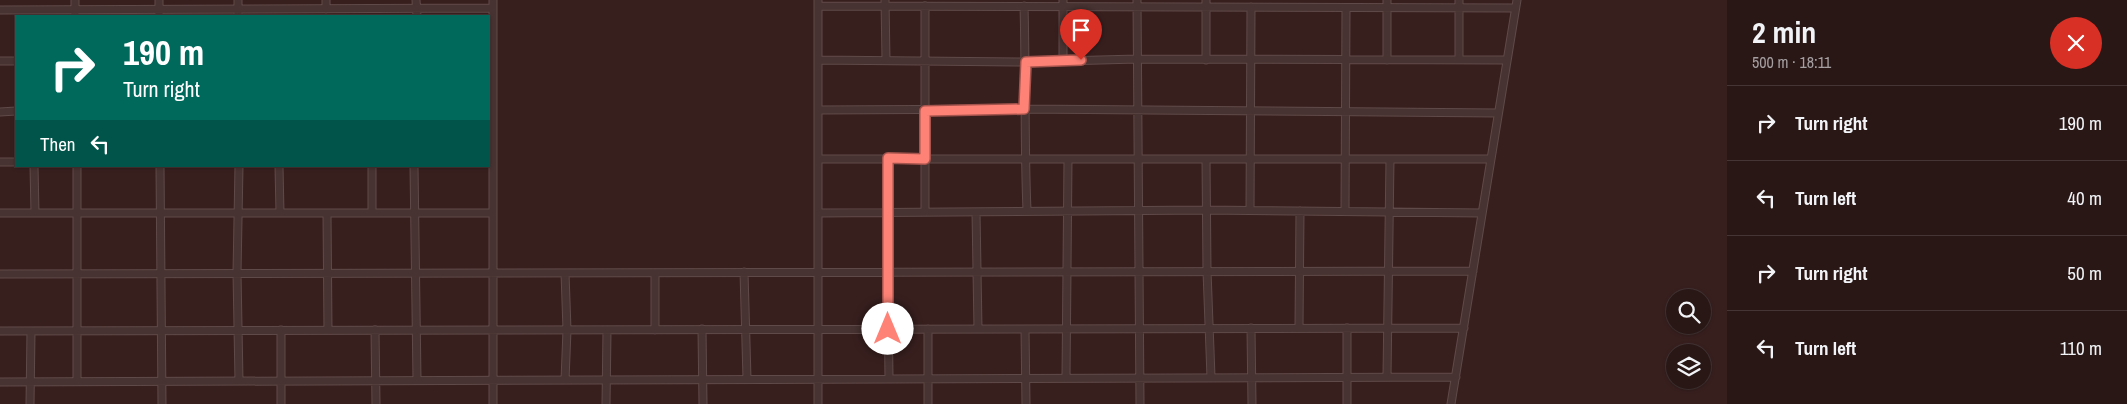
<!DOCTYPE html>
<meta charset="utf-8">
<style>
body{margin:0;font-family:"Archivo Narrow",sans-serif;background:#31201f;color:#f1f3f6;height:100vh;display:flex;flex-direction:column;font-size:19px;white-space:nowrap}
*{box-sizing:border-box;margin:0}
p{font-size:16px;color:#a59fa1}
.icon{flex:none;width:28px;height:28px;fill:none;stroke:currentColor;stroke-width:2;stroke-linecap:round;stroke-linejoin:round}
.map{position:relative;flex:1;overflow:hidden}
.side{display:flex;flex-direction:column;background:#291716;width:400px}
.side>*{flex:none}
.top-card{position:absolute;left:15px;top:15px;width:475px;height:152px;border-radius:0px;box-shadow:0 1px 4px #0004,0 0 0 1px #453635;background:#00695c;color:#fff;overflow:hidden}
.tools{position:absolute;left:1666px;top:289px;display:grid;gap:10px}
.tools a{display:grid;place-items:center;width:45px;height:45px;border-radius:50%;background:#291716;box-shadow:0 1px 4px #0004,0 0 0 1px #453635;font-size:25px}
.pin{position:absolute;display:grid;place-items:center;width:42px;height:42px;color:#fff;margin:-51px -21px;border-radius:50% 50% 50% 0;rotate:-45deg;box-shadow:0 0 5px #0007}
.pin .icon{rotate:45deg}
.me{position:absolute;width:55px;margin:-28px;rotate:0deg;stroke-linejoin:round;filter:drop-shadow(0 0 4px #0008)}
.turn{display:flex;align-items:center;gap:18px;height:105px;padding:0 25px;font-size:22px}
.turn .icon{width:65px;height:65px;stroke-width:2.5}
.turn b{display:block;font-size:35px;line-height:42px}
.then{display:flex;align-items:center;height:48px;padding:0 25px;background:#0003;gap:10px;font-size:19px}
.round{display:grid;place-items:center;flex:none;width:52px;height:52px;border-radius:26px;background:#31201f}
.overview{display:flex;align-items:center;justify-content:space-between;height:85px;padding:0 25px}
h1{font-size:30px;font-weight:700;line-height:38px}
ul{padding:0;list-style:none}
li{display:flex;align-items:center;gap:15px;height:75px;padding:0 25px;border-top:1px solid #453635}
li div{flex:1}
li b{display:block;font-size:19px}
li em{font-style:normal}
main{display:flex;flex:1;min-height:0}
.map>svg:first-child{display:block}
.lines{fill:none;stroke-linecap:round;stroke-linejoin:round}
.minor-casing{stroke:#604a49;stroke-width:9}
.minor{stroke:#473331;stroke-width:7}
.route-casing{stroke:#a5544d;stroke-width:12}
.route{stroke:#fe8276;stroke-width:9}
</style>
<main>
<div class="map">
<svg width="1727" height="404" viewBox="0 0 1727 404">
<rect width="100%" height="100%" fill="#371f1e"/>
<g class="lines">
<!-- minor casing -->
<g class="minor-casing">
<path id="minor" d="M75,0V16
M159,0V16
M238,0V16
M416,0L417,16
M885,0L886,60
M1137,0L1140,404
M1206,0V60
M1387,0V60
M1459,0V60
M818,6L1515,8
M1024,6C1026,74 1024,142 1027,210
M326,9V0
M0,10L493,8
M818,60L1026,62L1137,59L1507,60
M1063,60V0
M0,61H16
M818,110L1024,109L1498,113
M0,112L16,111
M888,158L887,212L889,378
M818,159H1491
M1206,159L1207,271L1211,377
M0,162H16
M34,166L35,213
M77,166V381
M160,166L162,404
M239,166L237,273L239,381
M279,166L280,213
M372,166V213
M414,166L417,380
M1250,210L1251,7
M1345,211L1346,8
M925,212V6
M976,212L978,329
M0,213H493
M327,213L328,330
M818,213L1206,210L1482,213
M744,272L747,379
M565,273L567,330L565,380
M655,273V330
M0,274L1473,271
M1251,328L1252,404
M1299,328L1300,211
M1347,328V404
M702,329L703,404
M928,329V404
M1025,329L1026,404
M281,330V404
M375,330L376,404
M0,331L1464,328
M1387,377L1390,159
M1066,378L1068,159
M0,382L1456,377
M30,404L31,331
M493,404V0
M606,404L607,330
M818,404V0
M1451,404L1517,0"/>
</g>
<!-- minor -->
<use href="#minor" class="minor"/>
</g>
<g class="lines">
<!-- route casing -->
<g class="route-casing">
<path id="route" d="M888,329V158L925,159V111L1024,109L1026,62L1081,60"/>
</g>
<!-- route -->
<use href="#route" class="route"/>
</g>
</svg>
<div class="tools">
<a><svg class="icon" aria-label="search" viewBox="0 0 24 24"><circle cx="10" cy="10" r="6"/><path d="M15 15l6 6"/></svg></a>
<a><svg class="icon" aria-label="layers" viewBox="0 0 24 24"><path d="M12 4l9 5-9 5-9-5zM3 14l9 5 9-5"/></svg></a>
</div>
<div class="pin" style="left:1081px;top:60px;background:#d93025"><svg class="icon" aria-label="arrive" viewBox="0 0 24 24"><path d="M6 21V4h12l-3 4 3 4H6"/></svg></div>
<svg class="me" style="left:888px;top:329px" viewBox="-20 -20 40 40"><circle r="19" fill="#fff"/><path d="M0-13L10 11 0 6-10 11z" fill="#fe8276"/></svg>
<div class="top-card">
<div class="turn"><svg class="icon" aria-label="right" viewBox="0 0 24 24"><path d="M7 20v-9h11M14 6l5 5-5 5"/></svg><div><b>190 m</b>Turn right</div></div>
<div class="then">Then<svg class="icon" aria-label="left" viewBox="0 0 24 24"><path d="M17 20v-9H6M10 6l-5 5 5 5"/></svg></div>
</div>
</div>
<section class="side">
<div class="overview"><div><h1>2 min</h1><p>500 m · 18:11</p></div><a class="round" style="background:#d93025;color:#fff"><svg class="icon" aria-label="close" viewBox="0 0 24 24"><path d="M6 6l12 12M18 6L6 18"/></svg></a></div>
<ul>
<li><svg class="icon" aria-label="right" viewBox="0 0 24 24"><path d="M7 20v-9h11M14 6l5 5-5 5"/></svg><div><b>Turn right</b></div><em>190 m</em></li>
<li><svg class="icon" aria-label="left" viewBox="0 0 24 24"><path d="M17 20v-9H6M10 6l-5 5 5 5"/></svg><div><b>Turn left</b></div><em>40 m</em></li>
<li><svg class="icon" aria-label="right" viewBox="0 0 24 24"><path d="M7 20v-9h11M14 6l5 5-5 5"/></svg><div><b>Turn right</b></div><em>50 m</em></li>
<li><svg class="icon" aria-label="left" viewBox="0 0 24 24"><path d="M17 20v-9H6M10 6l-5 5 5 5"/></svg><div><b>Turn left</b></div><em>110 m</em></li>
</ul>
</section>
</main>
